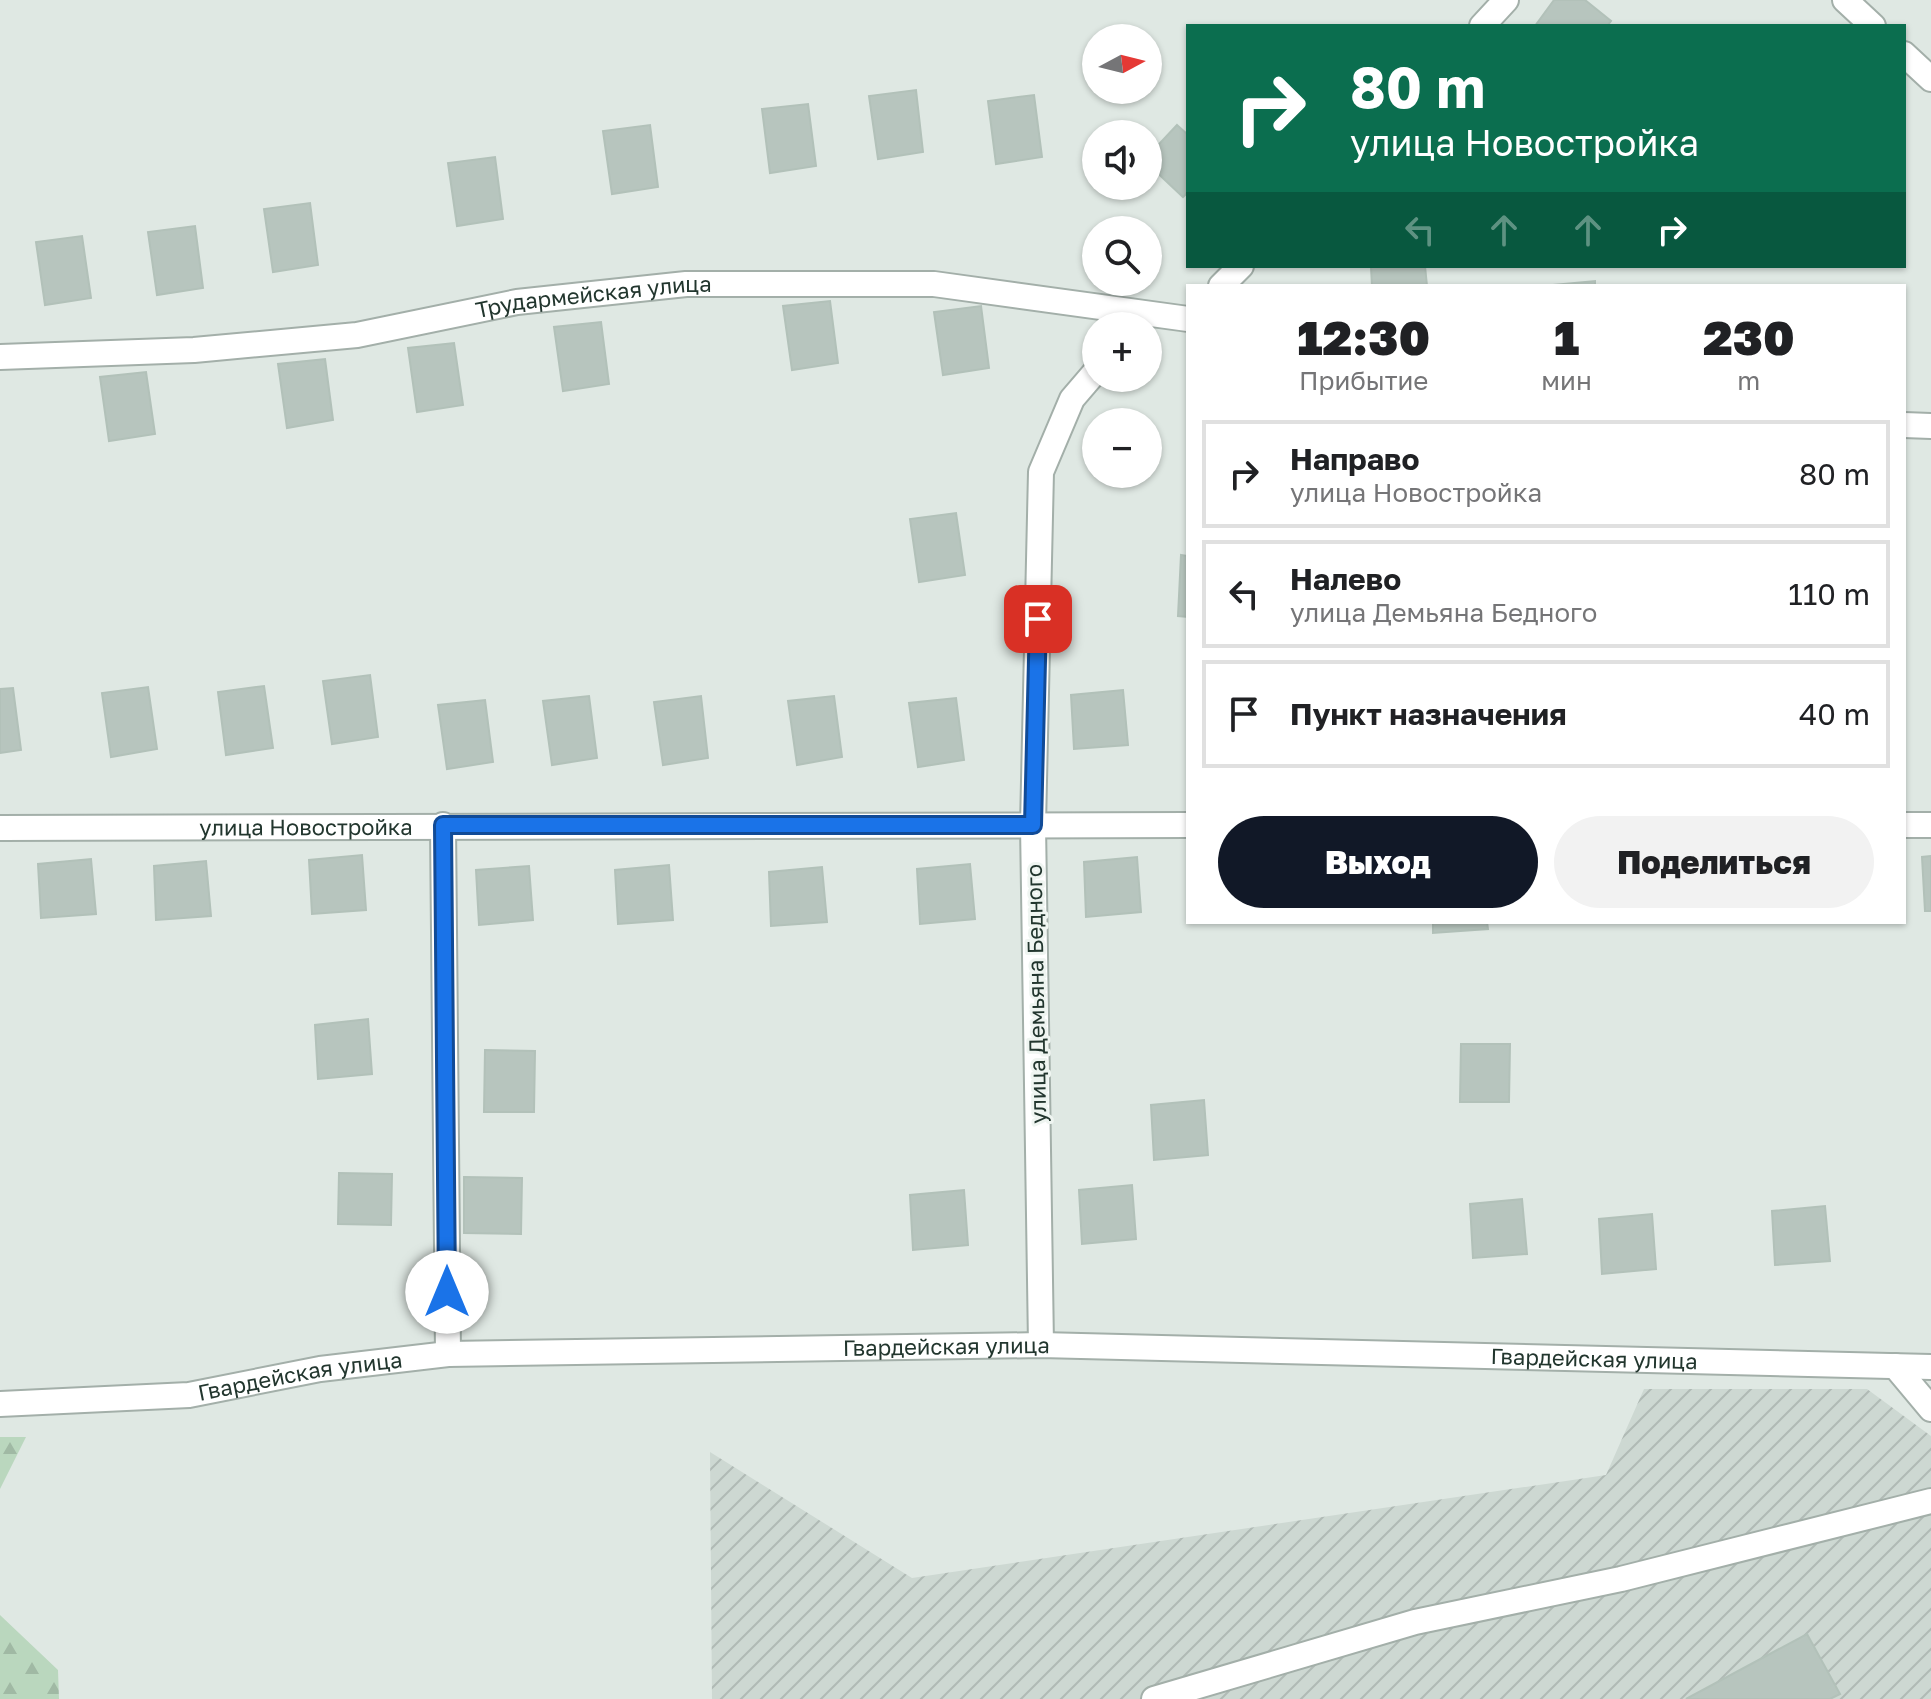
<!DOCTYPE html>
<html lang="ru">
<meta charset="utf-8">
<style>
body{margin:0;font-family:"Golos Text",sans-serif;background:#f2f2f2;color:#202124;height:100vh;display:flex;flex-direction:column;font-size:30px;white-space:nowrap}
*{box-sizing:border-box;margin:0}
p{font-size:26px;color:#757577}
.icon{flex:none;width:44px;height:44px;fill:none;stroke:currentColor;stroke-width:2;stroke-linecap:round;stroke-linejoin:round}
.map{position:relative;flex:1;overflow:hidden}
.sheet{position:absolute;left:1186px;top:284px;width:720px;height:640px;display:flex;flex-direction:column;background:#fff;border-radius:0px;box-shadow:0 2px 6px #0004}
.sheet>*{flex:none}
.hud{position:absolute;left:1186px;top:24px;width:720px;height:244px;border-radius:0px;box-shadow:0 2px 6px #0004;background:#0b6e4f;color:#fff;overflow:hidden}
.needle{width:52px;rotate:83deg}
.tools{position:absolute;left:1082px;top:24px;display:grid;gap:16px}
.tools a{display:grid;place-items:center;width:80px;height:80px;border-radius:50%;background:#fff;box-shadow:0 2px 6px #0004;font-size:40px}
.pin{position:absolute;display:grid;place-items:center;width:68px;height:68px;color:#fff;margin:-34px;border-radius:16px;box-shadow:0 4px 12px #0006}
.me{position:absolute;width:88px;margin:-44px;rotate:0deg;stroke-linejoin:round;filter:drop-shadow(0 0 6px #0008)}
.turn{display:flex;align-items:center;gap:28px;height:168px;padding:0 32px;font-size:36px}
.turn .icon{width:104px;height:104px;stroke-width:2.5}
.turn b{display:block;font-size:56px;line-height:68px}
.lanes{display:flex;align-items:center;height:76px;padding:0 32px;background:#0003;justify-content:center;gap:40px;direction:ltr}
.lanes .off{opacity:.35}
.eta{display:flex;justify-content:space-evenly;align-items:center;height:136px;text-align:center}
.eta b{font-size:48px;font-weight:800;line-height:56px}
.primary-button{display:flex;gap:16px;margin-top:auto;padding:16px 32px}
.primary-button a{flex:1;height:92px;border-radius:48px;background:#111827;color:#fff;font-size:32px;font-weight:800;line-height:92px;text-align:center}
.primary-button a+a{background:#f2f2f2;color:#202124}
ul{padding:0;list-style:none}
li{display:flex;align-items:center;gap:24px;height:108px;margin:0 16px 12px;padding:0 16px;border:4px solid #e0e0e0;border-radius:0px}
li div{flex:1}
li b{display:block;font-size:30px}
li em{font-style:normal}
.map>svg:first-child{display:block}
.industrial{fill:url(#industrial-furrows)}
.forest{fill:url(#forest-firs)}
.building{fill:#b7c5be;stroke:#b2c1b9;stroke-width:2}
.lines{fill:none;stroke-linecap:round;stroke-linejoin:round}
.street-casing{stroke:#a3afa9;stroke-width:28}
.street{stroke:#fff;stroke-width:24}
.route-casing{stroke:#114b97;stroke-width:20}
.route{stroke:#1a73e8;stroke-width:14}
.labels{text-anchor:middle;stroke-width:6;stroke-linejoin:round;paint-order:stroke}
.street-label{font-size:22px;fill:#22362e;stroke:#eff5f1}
</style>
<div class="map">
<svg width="1931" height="1699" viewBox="0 0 1931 1699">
<defs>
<pattern id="industrial-furrows" width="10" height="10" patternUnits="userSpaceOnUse" patternTransform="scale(2)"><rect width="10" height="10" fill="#cdd8d2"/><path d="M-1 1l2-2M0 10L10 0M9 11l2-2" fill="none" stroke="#b0bab5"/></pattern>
<pattern id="forest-firs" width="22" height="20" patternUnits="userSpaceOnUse" patternTransform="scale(2)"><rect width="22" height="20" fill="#bad7be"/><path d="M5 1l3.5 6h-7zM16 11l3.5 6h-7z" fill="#a0b9a4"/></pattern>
</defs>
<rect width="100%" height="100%" fill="#dfe8e3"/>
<!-- industrial -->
<path class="industrial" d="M1644,1389H1867L1931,1436V1699H712L710,1452L912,1578L1606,1475Z"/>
<!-- forest -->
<path class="forest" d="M0,1437H26L0,1489Z
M0,1615L58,1670L59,1699H0Z"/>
<!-- building -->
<path class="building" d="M1554,0H1585L1611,21L1607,26H1535Z
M916,90L923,152L878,159L869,96Z
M1034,95L1042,157L996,164L988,101Z
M808,104L816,166L770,173L762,109Z
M650,125L658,187L612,194L603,131Z
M1177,125L1188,135V192L1183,197L1148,164V156Z
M495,157L503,219L457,226L448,163Z
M310,203L318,265L273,272L264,209Z
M195,226L203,288L157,295L148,232Z
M82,236L91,298L45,305L36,242Z
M1425,266L1427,286H1372L1371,267Z
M1595,281V286H1542Z
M830,301L838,363L792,370L783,306Z
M981,306L989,368L943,375L934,312Z
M601,322L609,384L563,391L554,327Z
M454,343L463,405L417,412L408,348Z
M325,359L333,420L287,428L278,364Z
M146,372L155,434L109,441L100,377Z
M956,513L965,575L919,582L910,519Z
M1181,555L1188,556V617L1178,616Z
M370,675L378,737L332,744L323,681Z
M264,686L273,748L226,755L218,692Z
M148,687L157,749L111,757L102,693Z
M13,688L21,750L0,753V689Z
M1123,690L1128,745L1074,749L1071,695Z
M589,696L597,758L552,765L543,701Z
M701,696L708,758L663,765L654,702Z
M834,696L842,757L797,765L788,701Z
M956,698L964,760L918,767L909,703Z
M485,700L493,762L447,769L438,705Z
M362,855L366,910L312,914L309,860Z
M1931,856V911H1925L1922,857Z
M1137,857L1141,912L1086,917L1084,862Z
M91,859L96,914L41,918L38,864Z
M206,861L211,916L156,920L154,866Z
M970,864L975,919L920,924L917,869Z
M669,865L673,920L618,924L615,870Z
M529,866L533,920L479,925L476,870Z
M822,867L827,922L771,926L769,872Z
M1433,922H1487L1488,929L1433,933Z
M368,1019L372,1074L318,1079L315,1025Z
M1461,1044H1510L1509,1102H1460Z
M485,1050L535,1051L534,1112H484Z
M1204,1100L1208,1155L1154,1160L1151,1105Z
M339,1173L392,1174L391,1225L338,1224Z
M464,1177L522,1178L521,1234L464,1233Z
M1132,1185L1136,1239L1082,1244L1079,1190Z
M964,1190L968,1245L913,1250L910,1195Z
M1522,1199L1527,1254L1473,1258L1470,1204Z
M1825,1206L1830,1261L1775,1265L1772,1211Z
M1652,1214L1656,1269L1602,1274L1599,1219Z
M1807,1634L1840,1694L1830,1699H1686Z"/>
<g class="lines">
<!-- street casing -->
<g class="street-casing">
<g id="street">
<path d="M1845,0L1873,26"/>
<path d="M1482,26L1506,0"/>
<path d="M1904,54L1931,79"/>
<path d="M1221,286L1241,266"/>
<path id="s1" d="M0,357L194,350L357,335L517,302L686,284H934L1188,319"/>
<path d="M1904,425L1931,426"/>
<path d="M443,825L448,1354"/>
<path d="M1904,825H1931"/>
<path id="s2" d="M0,828L1188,825"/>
<path d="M1041,1345L1033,825L1041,472L1072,399L1096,371"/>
<path d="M1895,1366L1931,1409"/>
<path id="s3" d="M0,1404L189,1395L320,1369L448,1354L1041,1345L1931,1367"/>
<path d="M1154,1699L1415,1622L1621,1579L1931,1501"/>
</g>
</g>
<!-- street -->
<use href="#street" class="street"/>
</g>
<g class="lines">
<!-- route casing -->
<g class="route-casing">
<path id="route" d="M447,1292L443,825H1033L1038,619"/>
</g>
<!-- route -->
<use href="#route" class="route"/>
</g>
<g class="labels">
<!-- street labels -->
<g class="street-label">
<text dy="8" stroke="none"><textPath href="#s1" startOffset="598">Трудармейская улица</textPath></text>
<text dy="8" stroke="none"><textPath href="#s2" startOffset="306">улица Новостройка</textPath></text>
<text transform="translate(1036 994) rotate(-91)" y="8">улица Демьяна Бедного</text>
<text dy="8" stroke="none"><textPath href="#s3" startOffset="950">Гвардейская улица</textPath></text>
<text dy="8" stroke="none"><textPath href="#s3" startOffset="1598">Гвардейская улица</textPath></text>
<text dy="8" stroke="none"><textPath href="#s3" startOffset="302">Гвардейская улица</textPath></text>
</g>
</g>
</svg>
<div class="tools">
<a><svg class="needle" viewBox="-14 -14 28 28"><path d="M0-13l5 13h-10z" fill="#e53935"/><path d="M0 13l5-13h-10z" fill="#757577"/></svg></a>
<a><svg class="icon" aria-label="sound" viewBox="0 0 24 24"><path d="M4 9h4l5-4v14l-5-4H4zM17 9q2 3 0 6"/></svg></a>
<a><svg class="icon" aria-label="search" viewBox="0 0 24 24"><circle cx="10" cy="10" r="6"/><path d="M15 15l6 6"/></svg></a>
<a>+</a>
<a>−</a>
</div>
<div class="pin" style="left:1038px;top:619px;background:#d93025"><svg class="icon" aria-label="arrive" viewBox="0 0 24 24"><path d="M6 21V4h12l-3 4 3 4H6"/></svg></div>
<svg class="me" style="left:447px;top:1292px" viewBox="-20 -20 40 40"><circle r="19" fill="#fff"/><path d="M0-13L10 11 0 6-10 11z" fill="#1a73e8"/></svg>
<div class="hud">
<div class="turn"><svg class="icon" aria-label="right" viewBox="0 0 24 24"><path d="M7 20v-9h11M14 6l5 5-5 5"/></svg><div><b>80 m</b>улица Новостройка</div></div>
<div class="lanes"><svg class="icon off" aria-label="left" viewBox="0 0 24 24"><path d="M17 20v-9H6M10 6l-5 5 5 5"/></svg><svg class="icon off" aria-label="ahead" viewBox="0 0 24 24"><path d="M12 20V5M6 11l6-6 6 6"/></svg><svg class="icon off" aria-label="ahead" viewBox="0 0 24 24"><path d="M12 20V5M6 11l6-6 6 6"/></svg><svg class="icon" aria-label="right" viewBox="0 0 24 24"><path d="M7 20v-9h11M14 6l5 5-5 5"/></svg></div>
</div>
<section class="sheet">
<div class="eta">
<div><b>12:30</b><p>Прибытие</p></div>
<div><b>1</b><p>мин</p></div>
<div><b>230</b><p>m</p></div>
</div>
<ul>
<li><svg class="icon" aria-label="right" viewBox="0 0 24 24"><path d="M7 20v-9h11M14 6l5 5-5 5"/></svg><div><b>Направо</b><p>улица Новостройка</p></div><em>80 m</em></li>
<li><svg class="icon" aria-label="left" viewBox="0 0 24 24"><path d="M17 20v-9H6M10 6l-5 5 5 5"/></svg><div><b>Налево</b><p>улица Демьяна Бедного</p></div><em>110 m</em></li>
<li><svg class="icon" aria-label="arrive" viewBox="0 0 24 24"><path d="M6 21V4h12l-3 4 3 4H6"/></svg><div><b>Пункт назначения</b></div><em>40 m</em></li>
</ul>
<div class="primary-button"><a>Выход</a><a>Поделиться</a></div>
</section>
</div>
